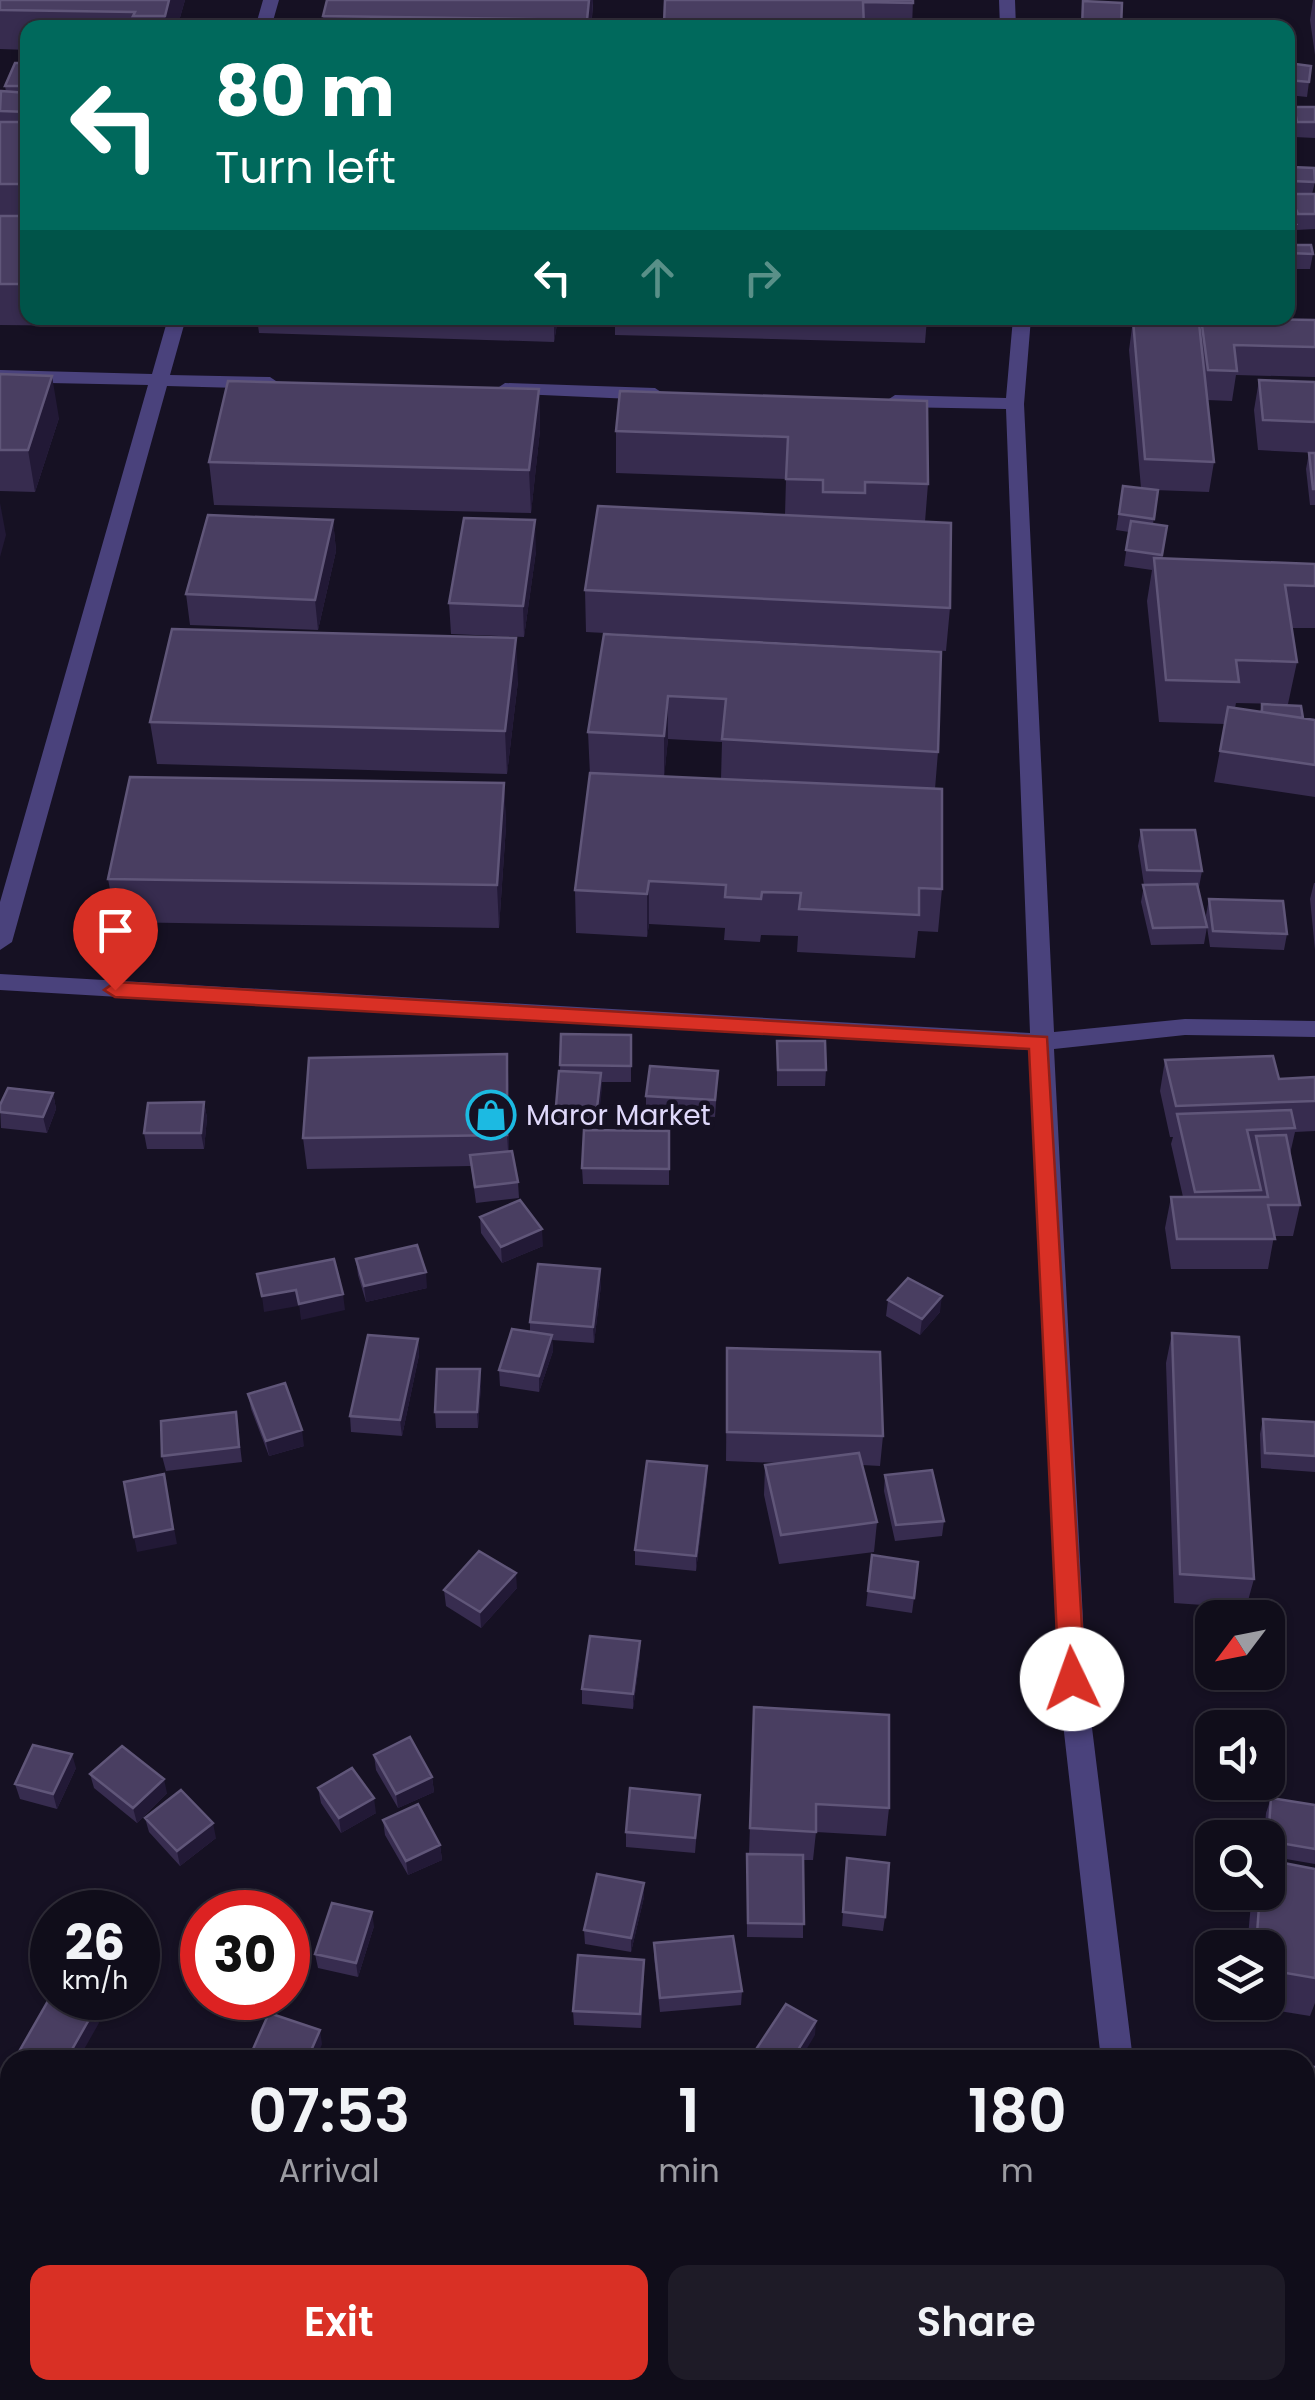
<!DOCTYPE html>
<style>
body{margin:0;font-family:Poppins,sans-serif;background:#1e1b27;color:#f1f3f6;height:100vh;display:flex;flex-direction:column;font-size:38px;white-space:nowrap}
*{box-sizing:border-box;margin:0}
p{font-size:32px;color:#9c9ca2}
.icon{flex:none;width:55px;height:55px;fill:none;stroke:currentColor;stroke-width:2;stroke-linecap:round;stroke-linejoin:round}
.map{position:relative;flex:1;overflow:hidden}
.panel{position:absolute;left:0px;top:2050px;width:1315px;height:350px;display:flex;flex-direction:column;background:#100d1a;border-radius:30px 30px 0 0;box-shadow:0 2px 8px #0004,0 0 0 2px #302d39}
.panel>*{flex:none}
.top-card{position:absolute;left:20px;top:20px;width:1275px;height:305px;border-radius:20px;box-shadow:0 2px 8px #0004,0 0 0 2px #302d39;background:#00695c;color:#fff;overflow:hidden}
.needle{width:65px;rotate:238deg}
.fabs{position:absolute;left:1195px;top:1600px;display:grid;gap:20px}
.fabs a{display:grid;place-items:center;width:90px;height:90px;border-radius:20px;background:#100d1a;box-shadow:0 2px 8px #0004,0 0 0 2px #302d39;font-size:50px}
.speed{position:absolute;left:30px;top:1890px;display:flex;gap:20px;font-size:50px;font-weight:700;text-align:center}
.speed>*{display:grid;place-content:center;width:130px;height:130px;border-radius:50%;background:#100d1a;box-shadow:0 2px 8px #0004,0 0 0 2px #302d39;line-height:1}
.speed small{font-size:25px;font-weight:400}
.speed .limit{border:15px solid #d22;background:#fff;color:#111}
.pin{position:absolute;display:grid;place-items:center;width:85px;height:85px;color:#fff;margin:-102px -42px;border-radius:50% 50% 50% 0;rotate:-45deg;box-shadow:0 0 10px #0007}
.pin .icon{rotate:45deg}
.me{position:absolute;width:110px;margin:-55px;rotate:357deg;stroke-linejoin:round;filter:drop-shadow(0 0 8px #0008)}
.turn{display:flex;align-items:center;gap:35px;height:210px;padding:0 30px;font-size:45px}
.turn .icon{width:130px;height:130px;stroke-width:2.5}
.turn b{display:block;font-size:70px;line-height:85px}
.lanes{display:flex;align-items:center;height:95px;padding:0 30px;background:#0003;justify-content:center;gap:50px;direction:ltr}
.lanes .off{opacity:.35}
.eta{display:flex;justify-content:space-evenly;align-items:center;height:170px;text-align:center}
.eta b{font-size:60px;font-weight:600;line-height:70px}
.cta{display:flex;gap:20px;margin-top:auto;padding:20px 30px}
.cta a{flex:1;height:115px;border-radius:20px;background:#d93025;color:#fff;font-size:40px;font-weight:600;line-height:115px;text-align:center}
.cta a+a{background:#1e1b27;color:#f1f3f6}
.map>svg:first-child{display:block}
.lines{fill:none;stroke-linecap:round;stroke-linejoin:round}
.street{fill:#4a427c;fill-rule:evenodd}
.wall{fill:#372c4f;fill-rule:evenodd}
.shaded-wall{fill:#221936}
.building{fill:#493e61;stroke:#605679;stroke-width:2.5}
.route{fill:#d93025;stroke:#8d1f18;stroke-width:2.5}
.labels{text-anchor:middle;stroke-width:9;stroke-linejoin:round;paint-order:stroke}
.poi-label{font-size:28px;fill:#dfd8fa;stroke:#161123;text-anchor:start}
</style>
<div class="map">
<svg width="1315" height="2400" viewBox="0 0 1315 2400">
<rect width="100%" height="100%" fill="#161123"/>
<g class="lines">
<!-- street -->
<path class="street" d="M263,0H279L271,28H255Z
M999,0H1015L1016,28H1000Z
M168,318H186L170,375L270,377L279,383L270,389L167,386L12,942L0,950V902L148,385L0,382V370L152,374Z
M1013,318H1031L1024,404L1054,1032L1185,1019L1315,1021V1037L1185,1035L1054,1049L1086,1679L1133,2060H1101L1058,1679L1031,1050L0,990V974L1030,1033L1006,409L895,407L886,401L895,395L1006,398Z
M505,383L655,388L664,394L655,400L498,393L496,389Z
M1134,2390H1168L1169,2400H1135Z"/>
</g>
<!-- wall -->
<path class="wall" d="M0,0H185L177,28H28V50L0,49Z
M327,0H593V6L591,28H324L323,16Z
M665,0H913L912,28H664Z
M1313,0H1315V55L1310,20Z
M28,63V318H102L100,326L0,325V93L6,92L5,86Z
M1288,63L1309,82L1307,97L1288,95Z
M1294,107H1315V138L1294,137L1292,122Z
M1292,167L1315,182L1312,194H1315V229L1296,230L1294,240L1288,212L1289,194V185L1288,194V171L1290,178Z
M1288,245L1313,254L1310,269H1288Z
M257,318H558L554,342L259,333Z
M615,318H927L925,343L615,335Z
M1201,318L1315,320V377L1236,375L1232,401L1207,400L1214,462L1209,492L1154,490H1158L1153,524L1167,526L1162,559L1315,564V628H1292L1297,662L1288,704L1236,703L1235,708L1260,712L1262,704L1303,718L1315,720V797L1214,782L1225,724L1159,722L1147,601L1152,570L1124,566L1129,532L1116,530L1123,486L1141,488L1129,350L1133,320L1199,326Z
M0,374L59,418L35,492L0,491Z
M1259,380L1315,382V453L1258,450L1254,410Z
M539,389L540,430L531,513L214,505L209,462Z
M927,401L928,484L925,522L950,608L946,651L586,632L585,590L785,515L786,479L616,473V431Z
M1309,453H1315V505H1310L1306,469Z
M333,520L336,551L318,630L190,625L186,594Z
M536,551L524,637L451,634L449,603Z
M604,634L938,752L935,789L942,889L938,932L918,931L915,958L797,952L798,936L761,935L760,942L724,940L725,928L649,924L647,937L576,933L575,890L590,775L588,732ZM668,739L722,742L721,779L664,776Z
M518,681L507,774L157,764L150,722Z
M504,783L506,826L499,928L116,922L108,879Z
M1141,830L1202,871L1199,887H1198L1207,927L1206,915L1209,899L1287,934L1284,950L1210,947L1207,927L1204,944L1151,945L1141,902L1144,885L1138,846Z
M1314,883H1315V950L1310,899Z
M561,1034L631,1035V1082H602L598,1124L556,1123V1106L560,1071Z
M777,1041L826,1070L825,1086H777Z
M507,1054L509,1152L518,1182L519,1198L476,1203L471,1166L307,1169L303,1138Z
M1165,1060L1279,1079L1315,1077V1131L1295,1132L1290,1154L1300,1205L1293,1236H1274L1268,1269H1171L1165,1228L1171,1197H1183L1171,1144L1173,1137H1170L1160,1091Z
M717,1087L715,1117L646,1112V1096Z
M53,1093L56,1109L47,1133L1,1128L0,1105Z
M204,1102L207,1118L204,1149H147L144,1133Z
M669,1131V1185L583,1184L582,1168Z
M480,1217L543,1246L502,1263L481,1233Z
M356,1259L427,1288L366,1302L358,1275Z
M601,1285L594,1343L552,1340L553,1351L539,1392L500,1386L499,1370L530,1332V1322Z
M888,1300L940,1312L920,1335L886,1316Z
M1172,1333L1254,1579L1246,1608L1174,1603L1166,1363Z
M418,1339L419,1355L402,1436L351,1432L350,1416Z
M727,1348L883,1436L880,1466L862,1465L877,1522L874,1552L779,1564L764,1495L765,1465L781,1463L726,1461Z
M480,1369L481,1385L478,1428H436L435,1412Z
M248,1394L304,1446L269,1456L251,1409Z
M236,1412L242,1462L166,1471L162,1456Z
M1263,1419L1315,1422V1472L1261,1468L1260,1434Z
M885,1475L944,1521L942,1536L895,1541L884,1491Z
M707,1481L696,1571L635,1565V1550Z
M872,1555L914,1598L912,1613L866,1606Z
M517,1588L481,1628L446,1606L444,1590Z
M640,1656L633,1709L582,1704V1689Z
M754,1707L889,1808L886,1836L816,1832L813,1860H803V1938L747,1937V1868L749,1854Z
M374,1755L432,1777L434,1792L398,1808L376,1770Z
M76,1768L57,1809L20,1799L15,1784Z
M90,1774L167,1793L137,1823L94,1788Z
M318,1788L376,1813L341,1833L321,1803Z
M700,1795L695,1853L626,1847V1832Z
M1271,1798L1315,1805V1864L1268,1856V1838H1264L1266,1813Z
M145,1818L216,1838L180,1866L149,1832Z
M383,1820L440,1845L442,1860L408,1875L385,1835Z
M847,1858L885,1917L883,1931L842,1926Z
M1315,1869V2003L1310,2016L1243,2005V2002H1268V1948H1247L1252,1892H1268Z
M644,1897L631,1952L585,1944L584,1930Z
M374,1926L358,1977L318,1968L315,1954Z
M654,1943L742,1991L741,2005L660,2012L654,1957Z
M644,1974L641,2028L574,2025L573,2011Z
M1305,2066L1311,2181L1307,2191L1315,2193V2256L1311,2265L1305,2264Z
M10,2302V2362L0,2356V2316Z
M746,2390H828L837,2400H755Z"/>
<!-- shaded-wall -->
<path class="shaded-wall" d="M169,0H185L177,28H166L165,16Z
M589,0H593L591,28H587Z
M1296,224L1294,240L1288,241V226Z
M554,318H558L554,342Z
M52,376L59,418L35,492L28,450Z
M539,389L540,430L531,513L529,470Z
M0,503L6,535L0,557Z
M333,520L336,551L318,630L315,600Z
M535,520L536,551L524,637L523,606Z
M516,638L518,681L507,774L505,731Z
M668,696V739L664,779V736Z
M504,783L506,826L499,928L497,885Z
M649,881V924L647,937V894Z
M507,1054L509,1085V1166L507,1135Z
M601,1073L602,1089L598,1124L597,1108Z
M53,1093L56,1109L47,1133L43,1117Z
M204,1102L207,1118L204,1149L201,1133Z
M542,1229L543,1246L502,1263L501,1247Z
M600,1269L601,1285L594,1343L593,1327Z
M426,1272L427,1288L366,1302L364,1286Z
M296,1290L298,1306L264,1312L262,1296Z
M343,1294L345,1310L301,1320L299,1304Z
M942,1296L940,1312L920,1335L922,1319Z
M552,1335L553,1351L539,1392V1376Z
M418,1339L419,1355L402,1436L400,1420Z
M480,1369L481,1385L478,1428L477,1412Z
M302,1430L304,1446L269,1456L266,1441Z
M707,1466V1481L696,1571V1556Z
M164,1474L177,1544L137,1552L134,1537Z
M516,1573L517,1588L481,1628L480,1612Z
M640,1641V1656L633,1709V1694Z
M72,1754L76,1768L57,1809L53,1794Z
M432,1777L434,1792L398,1808L396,1794Z
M164,1779L167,1793L137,1823L133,1808Z
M374,1798L376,1813L341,1833L339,1818Z
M213,1823L216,1838L180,1866L177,1851Z
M440,1845L442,1860L408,1875L406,1861Z
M644,1883V1897L631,1952V1938Z
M372,1912L374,1926L358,1977L356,1963Z
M95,2009L99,2023L78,2060H66Z
M816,2021L815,2035L800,2060L796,2053Z
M320,2030L322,2044L316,2060H307Z
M59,2390H68L62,2398Z
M178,2390H200L185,2400H182Z
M295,2390H310V2391L300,2400H284Z"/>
<!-- building -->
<path class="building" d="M0,0H169L165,16H133L135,12L0,10Z
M327,0H589L587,20L323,16Z
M665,0H913V3L863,2L864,27L664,24Z
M1083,1L1122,3L1121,28H1082Z
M15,63H28V86H5Z
M1288,63L1311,66L1309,82L1288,80Z
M1,91L28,93V112L0,111Z
M1294,107H1315V122H1297Z
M0,122H28V184H0Z
M1292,167L1314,168L1315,182L1292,181Z
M1289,194H1315V214H1298Z
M1288,214L1296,224L1288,226Z
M0,216H28V284H0Z
M1288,245H1311L1313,254L1289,253Z
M1201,318L1315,320V347L1234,345L1237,371L1208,370Z
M1133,320L1199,323L1214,462L1145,459Z
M0,374L52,376L28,450H0Z
M1259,380L1315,382V422L1263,420Z
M228,381L539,389L529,470L209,462Z
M620,391L927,401L928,484L865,482V493L823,492V480L786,479L788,437L616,431Z
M1309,453H1315V489H1313Z
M1123,486L1158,490L1154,519L1119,514Z
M598,506L951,523L950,608L585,590Z
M208,515L333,520L315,600L186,594Z
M464,518L535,520L523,606L449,603Z
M1131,521L1167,526L1162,555L1126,550Z
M1154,558L1315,564V586L1285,585L1297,662L1236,660L1239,682L1166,680Z
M172,629L516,638L505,731L150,722Z
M604,634L941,652L938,752L722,739L726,699L668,696L664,736L588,732Z
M1262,704L1301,706L1303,718L1262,712Z
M1228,707L1315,720V765L1220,751Z
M590,773L942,789V889L919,888V915L799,909L801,893L762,892L761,899L725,897L726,885L649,881L647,894L575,890Z
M130,777L504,783L497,885L108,879Z
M1141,830H1195L1202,871L1147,870Z
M1197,884L1207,927L1153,928L1143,885Z
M1209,899L1283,901L1287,934L1213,931Z
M561,1034L631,1035V1066L560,1065Z
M777,1041H825L826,1070H778Z
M507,1054V1135L303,1138L309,1058Z
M1273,1056L1279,1079L1315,1077V1101L1176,1106L1165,1060Z
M650,1066L718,1071L715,1100L646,1096Z
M559,1071L601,1073L597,1108L556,1106Z
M8,1088L53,1093L43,1117L0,1112V1105Z
M204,1102L201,1133H144L148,1103Z
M1291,1110L1295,1128L1247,1130L1261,1190L1195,1192L1177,1114Z
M584,1130L669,1131V1169L582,1168Z
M1286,1135L1300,1205H1268L1275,1239H1177L1171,1197H1268L1256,1136Z
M512,1151L518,1182L475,1187L470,1155Z
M520,1200L542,1229L501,1247L480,1217Z
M417,1245L426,1272L364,1286L356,1259Z
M334,1259L343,1294L299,1304L296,1290L262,1296L257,1274Z
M538,1264L600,1269L593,1327L530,1322Z
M908,1278L942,1296L922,1319L888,1300Z
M512,1329L552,1335L539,1376L499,1370Z
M1172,1333L1239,1337L1254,1579L1180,1574Z
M368,1335L418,1339L400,1420L350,1416Z
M727,1348L880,1352L883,1436L727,1432Z
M437,1369H480L477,1412H435Z
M285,1383L302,1430L266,1441L248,1394Z
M236,1412L239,1447L162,1456L161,1421Z
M1263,1419L1315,1422V1456L1265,1453Z
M859,1453L877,1522L781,1535L765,1465Z
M647,1461L707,1466L696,1556L635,1550Z
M932,1470L944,1521L896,1525L885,1475Z
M164,1474L173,1529L134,1537L124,1482Z
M479,1551L516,1573L480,1612L444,1590Z
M872,1555L918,1562L914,1598L868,1591Z
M590,1636L640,1641L633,1694L582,1689Z
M754,1707L889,1715V1808L816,1804V1832L750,1828Z
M410,1737L432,1777L396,1794L374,1755Z
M33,1745L72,1754L53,1794L15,1784Z
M122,1746L164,1779L133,1808L90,1774Z
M352,1768L374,1798L339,1818L318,1788Z
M630,1788L700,1795L695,1838L626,1832Z
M181,1790L213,1823L177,1851L145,1818Z
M1271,1798L1315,1805V1849L1268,1841Z
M418,1804L440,1845L406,1861L383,1820Z
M747,1854L803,1855L804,1924L748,1923Z
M847,1858L889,1863L885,1917L843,1912Z
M1268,1860L1315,1869V1978L1268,1970V1948H1256L1260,1892H1268Z
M597,1874L644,1883L631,1938L584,1930Z
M245,1900L266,1912H235Z
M332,1903L372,1912L356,1963L315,1954Z
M733,1936L742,1991L660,1998L654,1943Z
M578,1955L644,1960L640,2014L573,2011Z
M52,1994V1998H66L95,2009L66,2060H30L17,2055Z
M786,2004L816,2021L796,2053L807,2060H749Z
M269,2013L320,2030L307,2060H261L250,2056Z
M1305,2066L1314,2067L1311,2181L1305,2180Z
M1305,2191L1315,2193V2252L1305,2250Z
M10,2302V2354L0,2347V2316Z
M220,2390H295L284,2400H209Z
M345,2390H382L392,2391L391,2400H343Z
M757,2390H828L837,2400H766Z"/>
<!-- route -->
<path class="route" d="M115,982L1047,1037L1085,1679L1081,1687L1072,1690L1063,1687L1059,1679L1029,1049L115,997L104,990Z"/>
<!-- icons -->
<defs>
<g id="shop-ring" transform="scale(2.5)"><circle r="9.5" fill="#161123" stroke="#1cbae2" stroke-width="1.5"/><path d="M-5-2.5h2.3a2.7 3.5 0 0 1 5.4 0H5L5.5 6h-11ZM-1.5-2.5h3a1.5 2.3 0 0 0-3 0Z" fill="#1cbae2"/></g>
</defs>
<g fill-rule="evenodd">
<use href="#shop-ring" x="491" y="1115"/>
</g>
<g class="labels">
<!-- poi labels -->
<g class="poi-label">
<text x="526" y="1125">Maror Market</text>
</g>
</g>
</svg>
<div class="fabs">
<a><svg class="needle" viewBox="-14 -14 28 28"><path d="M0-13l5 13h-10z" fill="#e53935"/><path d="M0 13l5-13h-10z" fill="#9c9ca2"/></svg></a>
<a><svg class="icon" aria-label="sound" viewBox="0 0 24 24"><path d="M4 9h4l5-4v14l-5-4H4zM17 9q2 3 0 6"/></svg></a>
<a><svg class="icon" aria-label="search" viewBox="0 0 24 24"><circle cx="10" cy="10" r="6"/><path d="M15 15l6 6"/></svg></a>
<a><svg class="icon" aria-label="layers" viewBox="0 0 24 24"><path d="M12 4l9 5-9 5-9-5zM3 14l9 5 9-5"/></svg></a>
</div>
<div class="speed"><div>26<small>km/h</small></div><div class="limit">30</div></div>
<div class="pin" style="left:115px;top:990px;background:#d93025"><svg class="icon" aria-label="arrive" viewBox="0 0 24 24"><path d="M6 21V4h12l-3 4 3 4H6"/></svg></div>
<svg class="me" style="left:1072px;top:1679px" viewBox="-20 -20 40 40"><circle r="19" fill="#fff"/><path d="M0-13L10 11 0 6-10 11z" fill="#d93025"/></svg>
<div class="top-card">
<div class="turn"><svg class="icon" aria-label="left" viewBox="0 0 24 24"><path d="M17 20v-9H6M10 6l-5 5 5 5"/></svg><div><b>80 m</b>Turn left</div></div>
<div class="lanes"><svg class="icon" aria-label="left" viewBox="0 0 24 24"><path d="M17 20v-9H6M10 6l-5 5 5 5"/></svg><svg class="icon off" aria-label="ahead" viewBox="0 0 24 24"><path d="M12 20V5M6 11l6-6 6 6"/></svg><svg class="icon off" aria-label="right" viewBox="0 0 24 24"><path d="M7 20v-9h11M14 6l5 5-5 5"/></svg></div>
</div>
<section class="panel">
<div class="eta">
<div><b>07:53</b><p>Arrival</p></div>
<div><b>1</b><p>min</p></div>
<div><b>180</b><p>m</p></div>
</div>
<div class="cta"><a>Exit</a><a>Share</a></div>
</section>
</div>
